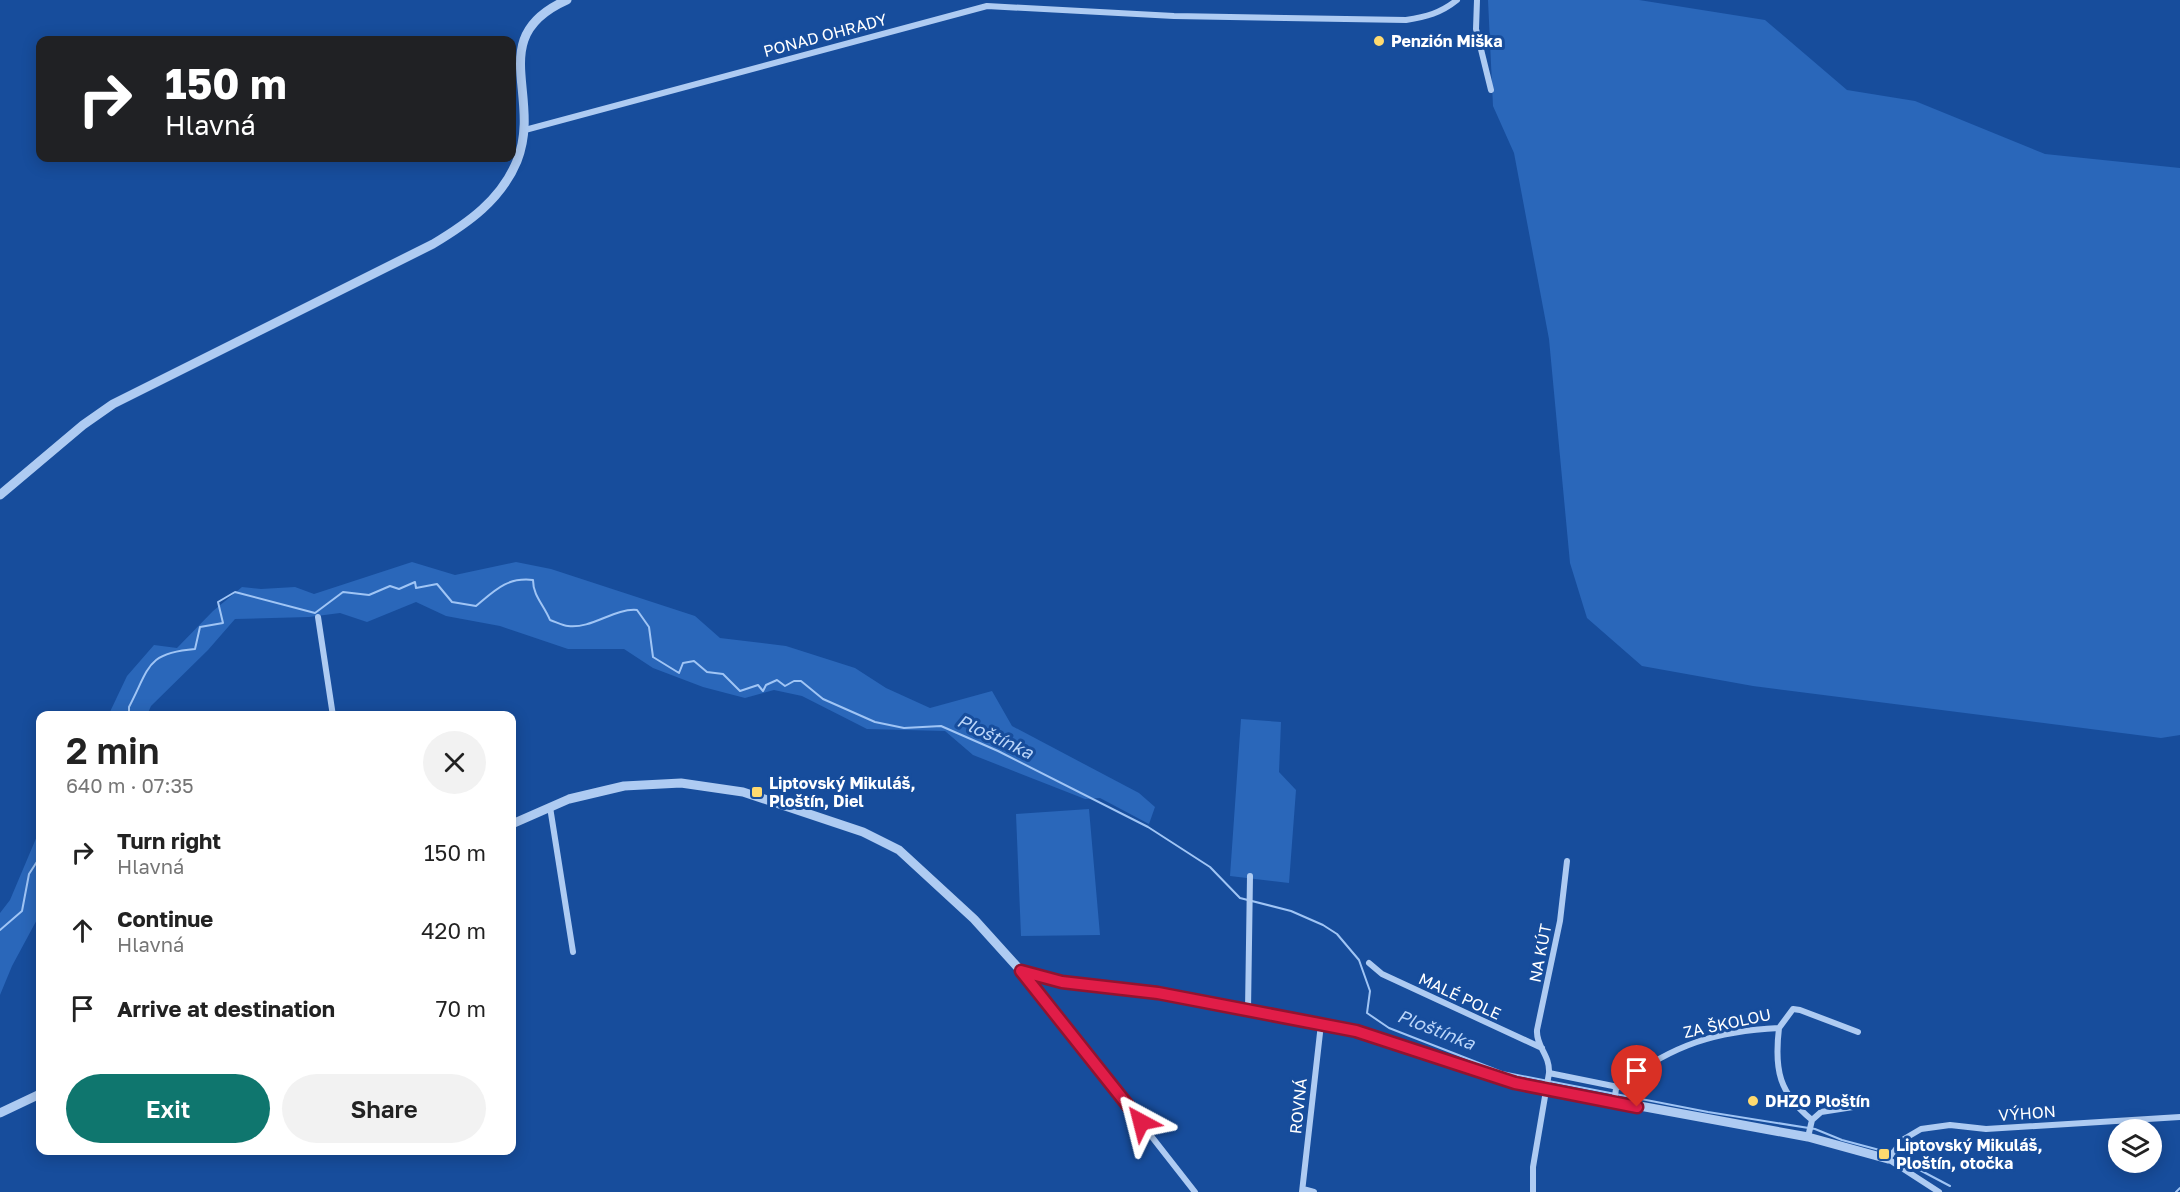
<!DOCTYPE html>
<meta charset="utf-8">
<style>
body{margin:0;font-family:"Golos Text",sans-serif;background:#f2f2f2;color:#222;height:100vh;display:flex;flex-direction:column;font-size:22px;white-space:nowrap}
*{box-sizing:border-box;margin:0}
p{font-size:20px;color:#767676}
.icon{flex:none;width:33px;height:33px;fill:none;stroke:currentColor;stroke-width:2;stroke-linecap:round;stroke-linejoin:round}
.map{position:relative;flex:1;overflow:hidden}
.drawer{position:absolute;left:36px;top:711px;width:480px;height:444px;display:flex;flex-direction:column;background:#fff;border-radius:12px;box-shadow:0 3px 15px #0003}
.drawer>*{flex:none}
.guide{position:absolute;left:36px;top:36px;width:480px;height:126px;border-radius:12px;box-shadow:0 3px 15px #0003;background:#202124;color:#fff;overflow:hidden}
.buttons{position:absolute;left:2108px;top:1119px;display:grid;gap:12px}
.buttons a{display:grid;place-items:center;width:54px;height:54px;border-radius:50%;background:#fff;box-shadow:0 3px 15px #0003;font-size:30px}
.pin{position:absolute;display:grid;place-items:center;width:51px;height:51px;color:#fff;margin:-62px -26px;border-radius:50% 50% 50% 0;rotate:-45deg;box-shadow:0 0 6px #0007}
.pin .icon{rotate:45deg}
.me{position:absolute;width:66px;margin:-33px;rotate:322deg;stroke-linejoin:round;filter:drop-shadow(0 0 4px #0008)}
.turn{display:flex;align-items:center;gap:21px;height:126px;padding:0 30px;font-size:27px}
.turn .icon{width:78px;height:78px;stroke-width:2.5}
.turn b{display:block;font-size:42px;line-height:51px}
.round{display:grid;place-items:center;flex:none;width:63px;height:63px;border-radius:32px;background:#f2f2f2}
.headline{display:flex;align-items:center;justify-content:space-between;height:102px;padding:0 30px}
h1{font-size:36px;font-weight:600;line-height:45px}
.action{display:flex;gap:12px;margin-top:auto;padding:12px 30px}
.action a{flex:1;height:69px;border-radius:36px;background:#0f766e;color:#fff;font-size:24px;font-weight:600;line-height:69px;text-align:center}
.action a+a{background:#f2f2f2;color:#222}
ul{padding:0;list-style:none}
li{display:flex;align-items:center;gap:18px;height:78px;padding:0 30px}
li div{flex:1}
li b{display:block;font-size:22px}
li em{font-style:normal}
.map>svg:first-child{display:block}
.green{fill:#2a67ba}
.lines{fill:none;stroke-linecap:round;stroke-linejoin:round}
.stream{stroke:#a0c5f5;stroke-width:2}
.minor{stroke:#aecbf2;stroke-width:6}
.tertiary{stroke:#aecbf2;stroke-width:9}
.route-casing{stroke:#92132f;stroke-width:15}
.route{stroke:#e11d48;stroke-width:10}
.poi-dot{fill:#ffda6f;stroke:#174d9c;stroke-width:2}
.labels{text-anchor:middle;stroke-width:6;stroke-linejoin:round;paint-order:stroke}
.street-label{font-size:16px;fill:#fff;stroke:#174d9c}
.poi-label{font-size:16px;font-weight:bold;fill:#fff;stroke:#174d9c;text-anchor:start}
.water-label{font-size:18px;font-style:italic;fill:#bad5f9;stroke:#174d9c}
</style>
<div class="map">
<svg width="2180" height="1192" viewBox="0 0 2180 1192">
<rect width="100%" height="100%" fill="#174d9c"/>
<!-- green -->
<path class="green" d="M1488,0H1639L1765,20L1847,90L1915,101L2045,154L2180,168V735L2161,738L1753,686L1642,666L1587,618L1570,563L1549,339L1514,153L1493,106Z
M412,562L455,575L516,562L551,569L695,616L720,638L786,646L855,668L886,688L930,708L992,691L1012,726L1139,793L1155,807L1149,824L1100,798L1085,799L973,755L945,731L867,729L802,696L774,690L745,698L703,687L653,668L624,649H568L500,626L446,616L416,602L367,622L340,613L309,617L235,619L208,650L151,706L147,715L108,716L127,676L154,645L177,648L213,611L242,587L261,589L295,587L314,594Z
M1241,719L1281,722L1279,772L1296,790L1289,883L1230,876Z
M1089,809L1100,935L1021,936L1016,814Z
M40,829V914L12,966L0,995V913L10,900Z"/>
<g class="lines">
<!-- stream -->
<path class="stream" d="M129,716V707C150,667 146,653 195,649L200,627L223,623L218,602L235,592L315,613L343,592L369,595L390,586L399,589L415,582L416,588L437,584L452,602L476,606C495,590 507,577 533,580C533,596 544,605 550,620C556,622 563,626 568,626C592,629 614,608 637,610L649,627L653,657L679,673L683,663L694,661L707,672L723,674L740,691L758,685L763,691L766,685L777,680L785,686L794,681H801L823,699L875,722L904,728L941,726L998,751L1148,827L1210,867L1240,898L1291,911L1323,925L1337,934L1359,960L1370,991L1367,1013L1389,1028L1502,1072L1708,1112L1815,1129L1842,1140L1887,1152
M0,930L22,911L29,874L40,857
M1897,1158L1950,1186
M2176,1192L2180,1188"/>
<!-- minor -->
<path class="minor" d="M1477,0L1476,29L1491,90
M525,130L987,6L1174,16L1406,20C1426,17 1441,13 1457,0
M318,617L333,716
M550,807L573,952
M1369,963L1382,974L1542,1048
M1022,971L1195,1192
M1248,1010L1250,876
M1779,1028C1774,1070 1779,1093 1812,1120L1808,1137
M1549,1073L1618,1087
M1614,1102L1616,1089L1623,1082C1674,1045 1715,1031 1779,1028L1793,1009L1800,1010L1858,1032
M1812,1120L1821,1112L1853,1107
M1303,1189L1314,1192
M1302,1192L1321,1024
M1533,1192V1167L1549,1073C1550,1054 1536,1047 1537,1030L1560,921L1567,861
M1939,1192L1888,1159L1904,1139L1921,1129L1950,1125L1986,1129L2180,1117"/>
<!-- tertiary -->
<path class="tertiary" d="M0,495L83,425L113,404L433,244C468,223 501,200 517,161C543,95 484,37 567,0
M512,824L569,799L624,786L681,783L743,792L863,832L899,850L974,919L1021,971L1062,983L1158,993L1321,1024L1356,1031L1515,1083L1808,1137L1888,1159
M0,1113L40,1094"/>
</g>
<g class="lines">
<!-- route casing -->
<g class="route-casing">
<path id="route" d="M1141,1122L1021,971L1062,982L1158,993L1356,1031L1515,1083L1637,1107"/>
</g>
<!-- route -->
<use href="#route" class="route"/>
</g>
<!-- markers -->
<g class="poi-dot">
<circle cx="1379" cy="41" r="6"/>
<rect x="751" y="786" width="12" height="12" rx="3"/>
<circle cx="1753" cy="1101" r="6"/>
<rect x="1878" y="1148" width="12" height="12" rx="3"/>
</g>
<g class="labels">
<!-- street labels -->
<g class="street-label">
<text transform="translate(825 35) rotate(-15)" y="6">PONAD OHRADY</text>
<text transform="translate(1540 953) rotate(-79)" y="6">NA KÚT</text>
<text transform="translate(1460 996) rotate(25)" y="6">MALÉ POLE</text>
<text transform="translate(1727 1023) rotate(-12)" y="6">ZA ŠKOLOU</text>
<text transform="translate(1298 1106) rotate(-84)" y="6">ROVNÁ</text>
<text transform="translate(2027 1113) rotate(-4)" y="6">VÝHON</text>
</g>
<!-- poi labels -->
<g class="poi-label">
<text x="1391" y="47">Penzión Miška</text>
<text x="769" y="789">Liptovský Mikuláš,<tspan x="769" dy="18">Ploštín, Diel</tspan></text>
<text x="1765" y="1107">DHZO Ploštín</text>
<text x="1896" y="1151">Liptovský Mikuláš,<tspan x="1896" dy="18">Ploštín, otočka</tspan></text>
</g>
<!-- water labels -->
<g class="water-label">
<text transform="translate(995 737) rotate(25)" y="6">Ploštínka</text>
<text transform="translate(1436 1030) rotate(21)" y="6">Ploštínka</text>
</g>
</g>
</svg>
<div class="buttons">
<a><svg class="icon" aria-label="layers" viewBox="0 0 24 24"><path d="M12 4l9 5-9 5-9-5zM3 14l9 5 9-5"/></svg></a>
</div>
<div class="pin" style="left:1637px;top:1107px;background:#d93025"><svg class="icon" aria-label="arrive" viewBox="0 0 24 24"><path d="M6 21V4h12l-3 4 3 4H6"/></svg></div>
<svg class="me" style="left:1141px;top:1122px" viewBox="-20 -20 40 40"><path d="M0-17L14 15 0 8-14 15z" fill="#e11d48" stroke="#fff" stroke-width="4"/></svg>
<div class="guide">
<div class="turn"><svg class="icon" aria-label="right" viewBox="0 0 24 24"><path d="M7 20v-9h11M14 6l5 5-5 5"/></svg><div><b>150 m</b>Hlavná</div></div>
</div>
<section class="drawer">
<div class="headline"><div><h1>2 min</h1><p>640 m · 07:35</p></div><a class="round"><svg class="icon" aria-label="close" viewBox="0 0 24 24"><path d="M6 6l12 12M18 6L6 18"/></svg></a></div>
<ul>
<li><svg class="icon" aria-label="right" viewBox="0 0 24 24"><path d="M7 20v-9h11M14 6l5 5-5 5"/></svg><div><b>Turn right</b><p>Hlavná</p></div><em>150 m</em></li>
<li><svg class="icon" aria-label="ahead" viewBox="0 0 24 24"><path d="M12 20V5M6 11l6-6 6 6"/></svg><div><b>Continue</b><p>Hlavná</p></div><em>420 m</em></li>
<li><svg class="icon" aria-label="arrive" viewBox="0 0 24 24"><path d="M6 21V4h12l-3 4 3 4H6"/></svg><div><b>Arrive at destination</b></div><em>70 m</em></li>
</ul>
<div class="action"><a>Exit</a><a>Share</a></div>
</section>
</div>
